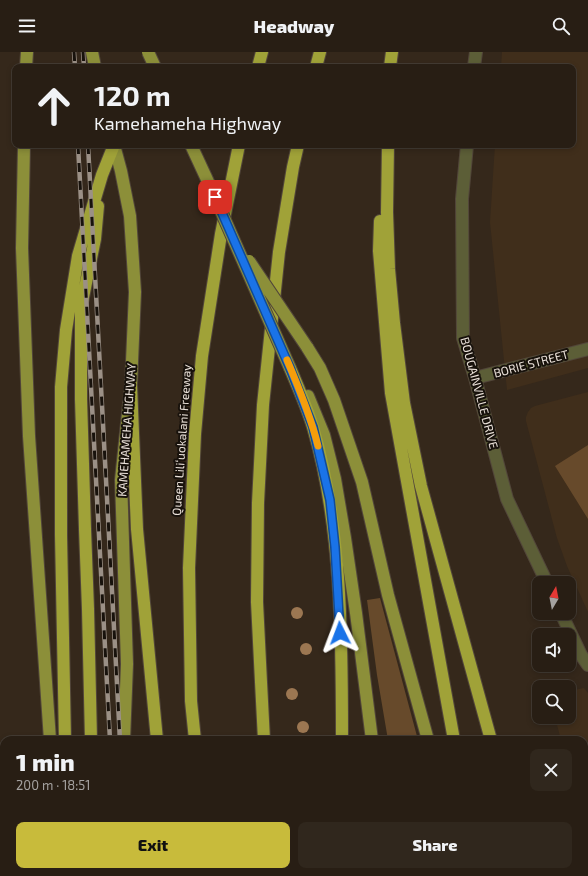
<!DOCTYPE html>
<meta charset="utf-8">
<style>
body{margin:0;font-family:"Exo 2",sans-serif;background:#30271d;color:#f1f3f6;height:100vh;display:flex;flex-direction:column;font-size:15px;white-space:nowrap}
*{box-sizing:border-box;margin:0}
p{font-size:13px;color:#a5a2a0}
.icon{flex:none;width:22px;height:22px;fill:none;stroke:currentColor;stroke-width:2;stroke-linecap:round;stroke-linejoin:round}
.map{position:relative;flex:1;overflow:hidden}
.drawer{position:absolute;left:0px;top:684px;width:588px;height:140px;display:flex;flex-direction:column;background:#281e14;border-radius:12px 12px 0 0;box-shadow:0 2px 6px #0003,0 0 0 1px #443c34}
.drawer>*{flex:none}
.hud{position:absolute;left:12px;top:12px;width:564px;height:84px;border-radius:8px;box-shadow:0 2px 6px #0003,0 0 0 1px #443c34;background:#281e14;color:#f1f3f6;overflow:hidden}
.needle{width:26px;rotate:10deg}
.tools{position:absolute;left:532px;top:524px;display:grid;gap:8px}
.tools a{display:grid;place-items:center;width:44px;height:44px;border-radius:8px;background:#281e14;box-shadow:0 2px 6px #0003,0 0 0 1px #443c34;font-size:20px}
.pin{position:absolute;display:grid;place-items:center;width:34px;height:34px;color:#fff;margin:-17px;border-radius:8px;box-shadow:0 2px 6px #0006}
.me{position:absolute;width:44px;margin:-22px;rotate:357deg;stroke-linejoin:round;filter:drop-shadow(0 0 3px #0008)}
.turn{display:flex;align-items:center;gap:14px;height:84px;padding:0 16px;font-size:18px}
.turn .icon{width:52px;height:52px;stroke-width:2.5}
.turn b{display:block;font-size:28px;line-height:34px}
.round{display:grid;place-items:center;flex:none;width:42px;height:42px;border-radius:8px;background:#30271d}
.overview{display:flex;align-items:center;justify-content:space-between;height:68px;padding:0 16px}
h1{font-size:24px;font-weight:800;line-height:30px}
.button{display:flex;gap:8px;margin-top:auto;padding:8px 16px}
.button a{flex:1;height:46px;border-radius:8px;background:#c8bb3b;color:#111;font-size:16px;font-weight:800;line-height:46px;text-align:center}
.button a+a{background:#30271d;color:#f1f3f6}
header{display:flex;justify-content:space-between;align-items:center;height:52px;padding:0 16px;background:#281e14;font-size:18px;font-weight:800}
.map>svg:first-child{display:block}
.built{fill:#402e1b}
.green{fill:#674a2b}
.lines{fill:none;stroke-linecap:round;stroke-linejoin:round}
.minor-casing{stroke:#52463a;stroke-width:14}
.major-casing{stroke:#52463a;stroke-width:14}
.highway-casing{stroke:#52463a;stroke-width:14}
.minor{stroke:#5c5e37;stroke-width:12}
.major{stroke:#8c8f39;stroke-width:12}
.highway{stroke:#a0a238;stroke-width:12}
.rail-casing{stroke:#9b9086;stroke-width:4.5}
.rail{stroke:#18120c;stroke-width:3;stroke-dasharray:9;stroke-linecap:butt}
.major-bridge-casing{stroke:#52463a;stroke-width:14;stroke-linecap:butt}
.major-bridge{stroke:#8c8f39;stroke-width:12}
.tree{fill:#9c7752}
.route-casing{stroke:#114b97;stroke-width:10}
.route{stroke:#1a73e8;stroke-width:7}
.slow{stroke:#f59e0b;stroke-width:7}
.labels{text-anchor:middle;stroke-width:4;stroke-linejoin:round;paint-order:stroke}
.street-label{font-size:12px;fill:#ebe2da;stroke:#18120c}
</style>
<header><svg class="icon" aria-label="menu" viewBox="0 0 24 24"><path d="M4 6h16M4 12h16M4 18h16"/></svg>Headway<svg class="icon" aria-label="search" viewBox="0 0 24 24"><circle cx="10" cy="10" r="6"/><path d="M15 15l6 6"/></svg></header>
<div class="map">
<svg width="588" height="824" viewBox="0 0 588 824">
<rect width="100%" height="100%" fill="#35281b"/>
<!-- built -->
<path class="built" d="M502,0H588V316L507,338L490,170L495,93H573V15H501Z
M588,340V560L567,514L557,486L526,369V365L528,360L531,356L535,354Z
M584,636L588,641V800L584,784V688H561L555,665H569V639Z"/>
<!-- green -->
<path class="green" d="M588,393V467L555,414Z
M380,546L418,688H388L377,623L367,548Z
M405,820H452L453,824H406Z"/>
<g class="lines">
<!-- minor casing -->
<g class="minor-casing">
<path id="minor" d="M474,15L476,0
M467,93L462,147L463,286L475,326L507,447L547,531
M475,326L588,297
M561,561L581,603L588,613"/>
</g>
<!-- major casing -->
<g class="major-casing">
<path id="major" d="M92,0L95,15
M26,15L27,0
M24,93L22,196L29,384L50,688
M114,93L121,119L130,164L135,240L131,333L121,428L127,612L124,688
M191,93L210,134
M307,295L320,316L334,348L362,430L388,543L428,688
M308,344L324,383L335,427L345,486L356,561L372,688
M121,820L122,824
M389,820L390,824
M462,820L463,824"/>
</g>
<!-- highway casing -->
<g class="highway-casing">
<path id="highway" d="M258,15L262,0
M316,15L320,0
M390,15L392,0
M388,93L387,160L389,217L394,271L404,351L421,434L491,688
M380,169L379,199L391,341L454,688
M290,316C298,335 307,355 313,375C342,474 342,585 342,688
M131,333L137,477L157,688
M65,688L61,483V335L66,278L78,204L102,123L114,93
M91,688L88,557L85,477L81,347V255L95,187L98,154
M195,688L191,649L189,516L195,382L202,304L221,182L239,93
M264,688L261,630L257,550L258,451L263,353L279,200L293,115L298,93
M67,820V824
M95,820V824
M171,820V824
M210,820V824
M280,820L281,824
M343,820V824
M476,820L477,824
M526,820L527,824"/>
</g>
<!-- minor -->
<use href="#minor" class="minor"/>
<!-- major -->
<use href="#major" class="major"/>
<!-- highway -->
<use href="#highway" class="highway"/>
<!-- rail casing -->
<g class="rail-casing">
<path id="rail" d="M74,0L75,15
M83,0L84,15
M78,93L110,688
M88,93L120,688
M123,820V824
M133,820V824"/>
</g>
<!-- rail -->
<use href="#rail" class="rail"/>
<!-- major-bridge casing -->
<g class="major-bridge-casing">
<path id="major-bridge" d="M148,0L155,15
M210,134L290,316
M249,209L307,295"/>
</g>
<!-- major-bridge -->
<use href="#major-bridge" class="major-bridge"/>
</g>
<!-- trees -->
<g class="tree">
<circle cx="297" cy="561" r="6"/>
<circle cx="306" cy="597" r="6"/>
<circle cx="292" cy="642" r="6"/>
<circle cx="303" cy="675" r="6"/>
</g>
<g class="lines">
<!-- route casing -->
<g class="route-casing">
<path id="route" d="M215,145L290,316L313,375L330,448L335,495L340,581"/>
</g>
<!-- route -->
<use href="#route" class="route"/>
<!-- slow -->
<path class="slow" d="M287,308C299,336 311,365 318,394"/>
</g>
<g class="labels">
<!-- street labels -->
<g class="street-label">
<text transform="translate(531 312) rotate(-15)" y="4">BORIE STREET</text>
<text transform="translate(479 341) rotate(75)" y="4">BOUGAINVILLE DRIVE</text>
<text transform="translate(127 378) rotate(-86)" y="4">KAMEHAMEHA HIGHWAY</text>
<text transform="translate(182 388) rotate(-86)" y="4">Queen Liliʻuokalani Freeway</text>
</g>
</g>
</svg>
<div class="tools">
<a><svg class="needle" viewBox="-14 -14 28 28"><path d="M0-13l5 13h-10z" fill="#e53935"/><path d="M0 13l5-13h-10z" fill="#a5a2a0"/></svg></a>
<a><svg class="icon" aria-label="sound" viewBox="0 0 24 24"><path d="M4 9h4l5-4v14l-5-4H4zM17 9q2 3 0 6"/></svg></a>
<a><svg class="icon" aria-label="search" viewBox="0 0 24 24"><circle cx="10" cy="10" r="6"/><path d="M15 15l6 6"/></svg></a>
</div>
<div class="pin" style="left:215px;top:145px;background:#d93025"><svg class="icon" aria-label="arrive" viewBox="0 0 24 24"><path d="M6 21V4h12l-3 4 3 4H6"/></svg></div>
<svg class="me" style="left:340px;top:581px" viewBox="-20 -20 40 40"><path d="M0-17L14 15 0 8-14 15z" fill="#1a73e8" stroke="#fff" stroke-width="4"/></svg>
<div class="hud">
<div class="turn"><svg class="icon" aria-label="ahead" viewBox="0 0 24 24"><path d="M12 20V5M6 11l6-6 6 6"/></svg><div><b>120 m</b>Kamehameha Highway</div></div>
</div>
<section class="drawer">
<div class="overview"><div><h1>1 min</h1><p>200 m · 18:51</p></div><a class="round"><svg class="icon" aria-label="close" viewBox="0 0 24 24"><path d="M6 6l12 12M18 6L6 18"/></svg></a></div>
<div class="button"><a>Exit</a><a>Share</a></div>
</section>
</div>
